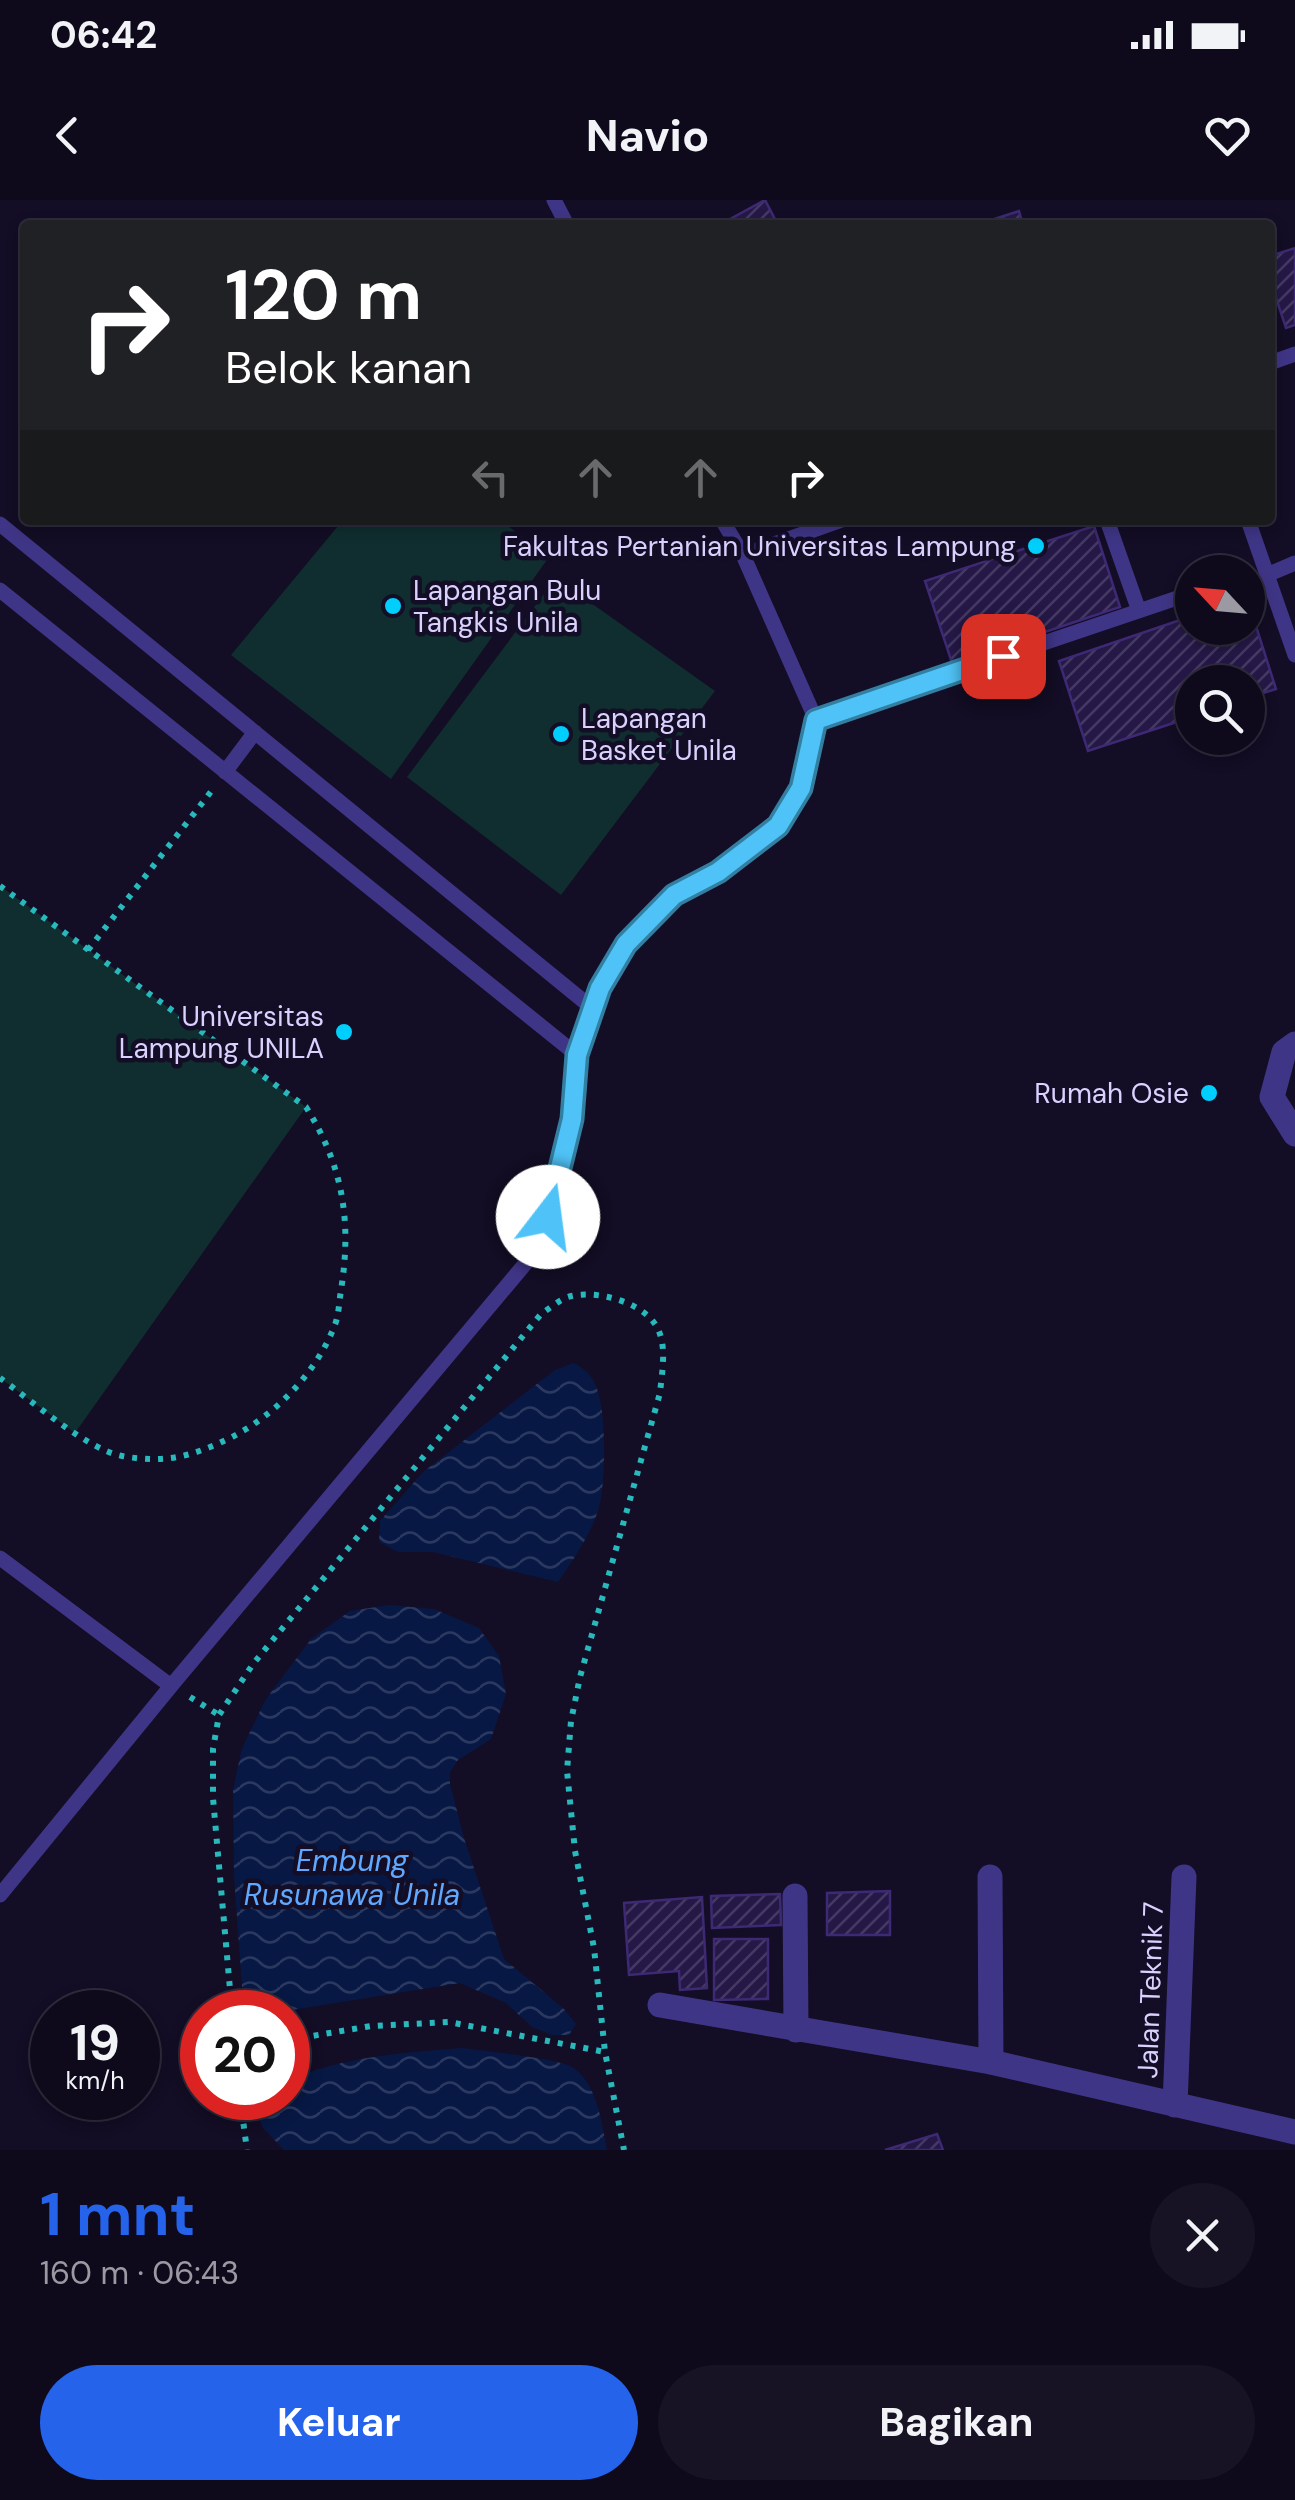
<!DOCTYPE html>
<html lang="id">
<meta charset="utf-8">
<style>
body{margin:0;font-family:"DM Sans",sans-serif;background:#171325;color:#f1f3f6;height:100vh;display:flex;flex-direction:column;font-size:38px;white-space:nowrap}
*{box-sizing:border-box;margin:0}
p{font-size:32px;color:#9b9aa3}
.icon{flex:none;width:55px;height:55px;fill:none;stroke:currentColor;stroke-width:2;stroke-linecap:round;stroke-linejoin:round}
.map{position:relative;height:1950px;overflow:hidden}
.details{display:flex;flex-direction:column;background:#0e0a1c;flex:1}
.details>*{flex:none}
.top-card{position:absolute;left:20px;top:20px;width:1255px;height:305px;border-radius:10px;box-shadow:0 5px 15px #0003,0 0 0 2px #2e2b3b;background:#202124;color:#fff;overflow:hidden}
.needle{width:65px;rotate:296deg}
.fabs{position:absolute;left:1175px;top:355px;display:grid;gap:20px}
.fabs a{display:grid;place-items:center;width:90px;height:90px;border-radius:50%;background:#0e0a1c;box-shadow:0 5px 15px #0003,0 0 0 2px #2e2b3b;font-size:50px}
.speed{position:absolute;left:30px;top:1790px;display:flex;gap:20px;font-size:50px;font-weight:700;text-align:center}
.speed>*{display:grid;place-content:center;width:130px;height:130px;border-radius:50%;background:#0e0a1c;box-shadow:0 5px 15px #0003,0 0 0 2px #2e2b3b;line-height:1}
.speed small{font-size:25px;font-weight:400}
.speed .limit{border:15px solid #d22;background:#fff;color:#111}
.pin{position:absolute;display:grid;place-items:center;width:85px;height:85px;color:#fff;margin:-42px;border-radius:20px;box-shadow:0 5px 15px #0006}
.me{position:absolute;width:110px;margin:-55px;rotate:15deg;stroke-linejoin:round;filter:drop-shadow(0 0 8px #0008)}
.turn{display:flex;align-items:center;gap:35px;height:210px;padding:0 40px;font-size:45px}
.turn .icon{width:130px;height:130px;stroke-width:2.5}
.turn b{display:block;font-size:70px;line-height:85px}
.lanes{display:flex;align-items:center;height:95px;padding:0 40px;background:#0003;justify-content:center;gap:50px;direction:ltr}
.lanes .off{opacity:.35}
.round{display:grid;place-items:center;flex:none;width:105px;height:105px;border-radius:52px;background:#171325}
.summary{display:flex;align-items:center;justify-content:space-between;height:170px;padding:0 40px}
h1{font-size:60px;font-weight:700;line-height:75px;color:#2563eb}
.cta{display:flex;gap:20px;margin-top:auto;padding:20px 40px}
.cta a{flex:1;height:115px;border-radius:60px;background:#2563eb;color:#fff;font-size:40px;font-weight:700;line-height:115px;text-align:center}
.cta a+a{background:#171325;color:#f1f3f6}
.status{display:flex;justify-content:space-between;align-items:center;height:70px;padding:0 50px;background:#0e0a1c;direction:ltr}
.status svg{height:28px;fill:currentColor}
header{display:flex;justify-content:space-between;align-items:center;height:130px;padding:0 40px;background:#0e0a1c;font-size:45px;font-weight:700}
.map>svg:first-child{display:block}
.pitch{fill:#102e2f}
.water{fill:url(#water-waves)}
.building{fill:url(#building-hatch);stroke:#3e2974;stroke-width:2.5}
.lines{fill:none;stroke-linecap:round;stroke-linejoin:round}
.path{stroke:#28b9bc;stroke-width:6;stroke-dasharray:5 8;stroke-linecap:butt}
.lane{stroke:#3f3586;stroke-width:15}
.street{stroke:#3f3586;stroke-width:25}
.route-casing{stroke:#337fa1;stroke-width:25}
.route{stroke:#4fc3f7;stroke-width:18}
.poi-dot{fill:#00cefc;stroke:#130d25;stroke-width:4}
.labels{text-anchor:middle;stroke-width:9;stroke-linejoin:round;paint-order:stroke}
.poi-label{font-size:28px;fill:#dad1ff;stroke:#130d25;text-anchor:end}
.street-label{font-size:28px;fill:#dad1ff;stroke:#130d25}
.water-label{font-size:30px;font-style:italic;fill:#5fa8ff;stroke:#130d25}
</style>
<div class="status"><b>06:42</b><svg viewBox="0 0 49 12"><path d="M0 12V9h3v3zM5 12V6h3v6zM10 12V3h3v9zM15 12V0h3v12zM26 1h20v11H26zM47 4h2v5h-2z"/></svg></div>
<header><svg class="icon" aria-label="back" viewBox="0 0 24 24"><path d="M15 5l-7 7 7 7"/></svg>Navio<svg class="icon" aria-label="heart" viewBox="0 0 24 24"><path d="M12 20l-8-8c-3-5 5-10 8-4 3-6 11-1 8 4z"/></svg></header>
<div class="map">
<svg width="1295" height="1950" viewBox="0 0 1295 1950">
<defs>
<pattern id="water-waves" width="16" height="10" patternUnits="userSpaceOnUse" patternTransform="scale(2.5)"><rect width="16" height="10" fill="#071844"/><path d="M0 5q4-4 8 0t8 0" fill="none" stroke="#2b3960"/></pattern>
<pattern id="building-hatch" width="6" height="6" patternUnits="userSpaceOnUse" patternTransform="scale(2.5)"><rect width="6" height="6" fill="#251847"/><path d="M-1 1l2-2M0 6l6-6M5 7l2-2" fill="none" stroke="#443963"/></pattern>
</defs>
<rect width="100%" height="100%" fill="#130d25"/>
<!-- pitch -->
<path class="pitch" d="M343,320H500L549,357L391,579L231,455Z
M556,378L715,491L561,695L407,577Z
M0,686L306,907L75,1233L0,1178Z"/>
<!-- water -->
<path class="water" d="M574,1163C584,1169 590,1173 595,1184C607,1208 606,1281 599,1307C592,1333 573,1360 558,1382L433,1352H398L379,1342L380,1321L423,1272L555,1170Z
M389,1405L434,1409L479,1428L499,1456L506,1494L491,1539L458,1560L450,1572V1584L464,1638L504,1759L564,1809L576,1824L569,1835H552L532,1827L506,1803L460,1783L292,1810L254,1798L242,1787L234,1676L233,1590L242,1548L266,1499L311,1439L350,1411Z
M462,1848C484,1851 554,1858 570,1866C597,1880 602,1924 607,1950H284L263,1928L252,1898H288V1881C343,1856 403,1853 462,1848Z"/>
<!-- building -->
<path class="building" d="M765,0L778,25H719Z
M1019,11L1023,25H976Z
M1295,48V125L1286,128L1270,80V56Z
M1094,326L1120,407L952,463L925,381Z
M1248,401L1276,489L1248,498V482H1192V517L1088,551L1059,461L1192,416V428H1248Z
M890,1691V1735H827V1693Z
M780,1694L781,1725L712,1728L711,1696Z
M702,1697L707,1788L680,1790L679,1771L629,1775L624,1703Z
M714,1739H768V1799L714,1800Z
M937,1934L943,1950H885Z"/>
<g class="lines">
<!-- path -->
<path class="path" d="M0,686L306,907C343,966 352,1021 341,1090C339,1102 339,1116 334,1127C316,1173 275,1215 232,1237C194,1256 165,1264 122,1256C86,1249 31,1200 0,1178
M88,750L213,589
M190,1497L219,1515
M232,1812L213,1598V1549L219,1515L253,1464L541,1114C549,1109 559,1100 568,1097C593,1089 640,1101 655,1124C668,1143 662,1171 660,1193L580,1477L571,1521L567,1571L575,1651L594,1748L605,1852L624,1950
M288,1840L371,1826L449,1822L605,1852
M240,1898L247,1950"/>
<!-- lane -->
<path class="lane" d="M554,0L567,25
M1270,163L1295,154
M1107,320L1139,411
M1248,320L1295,455
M0,324L592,808
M743,355L842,320
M1267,375L1295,363
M0,390L577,855
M816,520L1192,393
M225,572L255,532
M0,1358L171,1486L0,1695
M171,1486L525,1064L548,1017L572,919L577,855L600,789L626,744L673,695L717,672L778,627L801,588L811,553L816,520L743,355L722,320"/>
<!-- street -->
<path class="street" d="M1295,844L1284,852L1272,897L1295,934
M990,1677L991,1862
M795,1696L796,1830
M660,1805L991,1862L1295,1932
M1175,1905L1184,1677"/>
</g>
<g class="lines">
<!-- route casing -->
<g class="route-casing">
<path id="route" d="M548,1017L572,919L577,855L600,788L626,744L674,695L718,672L778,626L801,588L816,520L1003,456"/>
</g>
<!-- route -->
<use href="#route" class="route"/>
</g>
<!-- markers -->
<g class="poi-dot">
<circle cx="1036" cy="346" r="10"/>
<circle cx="393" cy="406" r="10"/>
<circle cx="561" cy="534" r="10"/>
<circle cx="344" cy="832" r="10"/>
<circle cx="1209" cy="893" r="10"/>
</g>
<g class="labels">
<!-- poi labels -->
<g class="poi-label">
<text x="1016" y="356">Fakultas Pertanian Universitas Lampung</text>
<text x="413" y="400" text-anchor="start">Lapangan Bulu<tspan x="413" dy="32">Tangkis Unila</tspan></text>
<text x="581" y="528" text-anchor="start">Lapangan<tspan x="581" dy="32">Basket Unila</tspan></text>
<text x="324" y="826">Universitas<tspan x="324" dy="32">Lampung UNILA</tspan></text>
<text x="1189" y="903">Rumah Osie</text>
</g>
<!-- street labels -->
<g class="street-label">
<text transform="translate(1150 1790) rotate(-88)" y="10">Jalan Teknik 7</text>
</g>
<!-- water labels -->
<g class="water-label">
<text x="352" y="1671">Embung<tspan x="352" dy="34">Rusunawa Unila</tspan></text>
</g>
</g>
</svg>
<div class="fabs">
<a><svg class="needle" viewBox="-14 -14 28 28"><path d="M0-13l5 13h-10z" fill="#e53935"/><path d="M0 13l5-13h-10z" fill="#9b9aa3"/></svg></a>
<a><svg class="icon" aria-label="search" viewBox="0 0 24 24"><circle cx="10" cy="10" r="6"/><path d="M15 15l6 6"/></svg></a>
</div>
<div class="speed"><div>19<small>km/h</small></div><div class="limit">20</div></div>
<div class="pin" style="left:1003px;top:456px;background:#d93025"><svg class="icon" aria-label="arrive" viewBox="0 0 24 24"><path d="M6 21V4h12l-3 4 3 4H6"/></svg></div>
<svg class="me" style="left:548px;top:1017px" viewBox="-20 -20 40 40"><circle r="19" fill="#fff"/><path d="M0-13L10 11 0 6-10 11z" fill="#4fc3f7"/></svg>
<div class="top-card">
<div class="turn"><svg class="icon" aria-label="right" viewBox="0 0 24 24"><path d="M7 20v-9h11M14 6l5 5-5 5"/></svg><div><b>120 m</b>Belok kanan</div></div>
<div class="lanes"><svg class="icon off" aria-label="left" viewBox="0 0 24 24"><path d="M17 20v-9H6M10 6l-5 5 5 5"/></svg><svg class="icon off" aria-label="ahead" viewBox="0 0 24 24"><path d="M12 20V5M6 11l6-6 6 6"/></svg><svg class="icon off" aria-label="ahead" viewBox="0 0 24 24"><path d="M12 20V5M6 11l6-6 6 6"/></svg><svg class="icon" aria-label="right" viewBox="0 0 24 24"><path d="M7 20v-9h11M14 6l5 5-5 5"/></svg></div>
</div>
</div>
<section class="details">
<div class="summary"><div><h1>1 mnt</h1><p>160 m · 06:43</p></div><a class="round"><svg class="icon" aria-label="close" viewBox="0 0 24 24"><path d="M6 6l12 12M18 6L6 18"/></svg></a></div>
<div class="cta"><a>Keluar</a><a>Bagikan</a></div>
</section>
